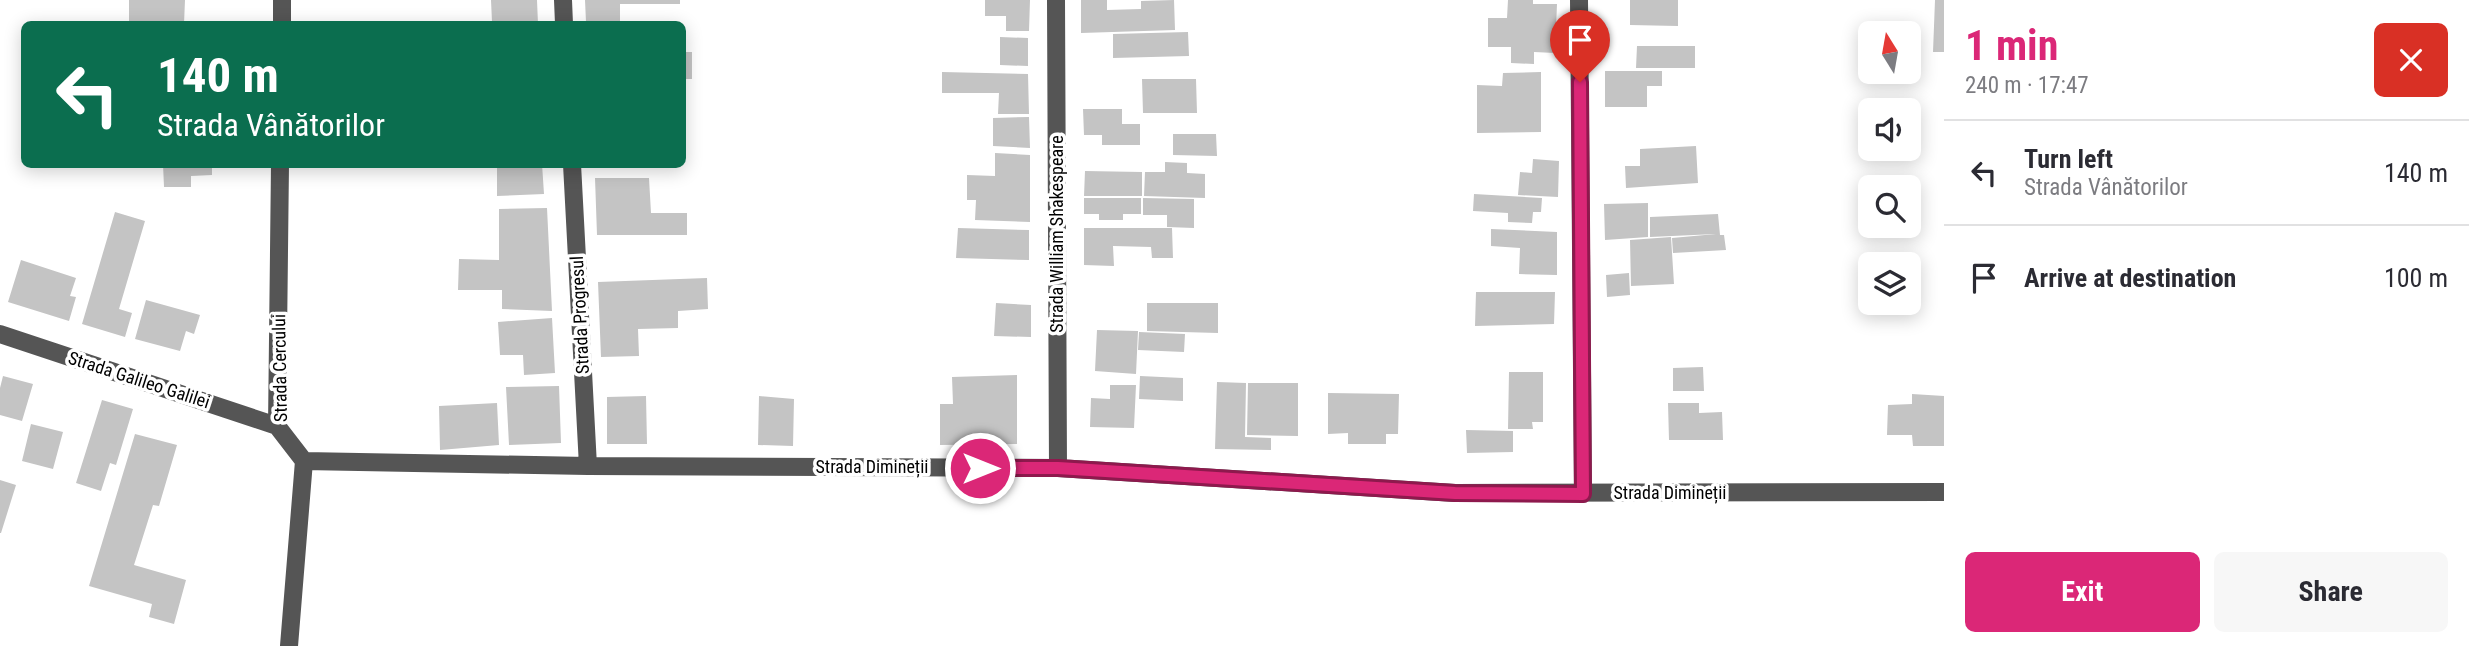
<!DOCTYPE html>
<meta charset="utf-8">
<style>
body{margin:0;font-family:"Roboto Condensed",sans-serif;background:#f7f7f7;color:#2b2b33;height:100vh;display:flex;flex-direction:column;font-size:26px;white-space:nowrap}
*{box-sizing:border-box;margin:0}
p{font-size:23px;color:#7c7c81}
.icon{flex:none;width:38px;height:38px;fill:none;stroke:currentColor;stroke-width:2;stroke-linecap:round;stroke-linejoin:round}
.map{position:relative;flex:1;overflow:hidden}
.drawer{display:flex;flex-direction:column;background:#fff;width:525px}
.drawer>*{flex:none}
.banner{position:absolute;left:21px;top:21px;width:665px;height:147px;border-radius:10px;box-shadow:0 4px 18px #0003;background:#0b6e4f;color:#fff;overflow:hidden}
.needle{width:46px;rotate:349deg}
.tools{position:absolute;left:1858px;top:21px;display:grid;gap:14px}
.tools a{display:grid;place-items:center;width:63px;height:63px;border-radius:10px;background:#fff;box-shadow:0 4px 18px #0003;font-size:35px}
.pin{position:absolute;display:grid;place-items:center;width:60px;height:60px;color:#fff;margin:-72px -30px;border-radius:50% 50% 50% 0;rotate:-45deg;box-shadow:0 0 7px #0007}
.pin .icon{rotate:45deg}
.me{position:absolute;width:77px;margin:-38px;rotate:90deg;stroke-linejoin:round;filter:drop-shadow(0 0 5px #0008)}
.turn{display:flex;align-items:center;gap:24px;height:147px;padding:0 21px;font-size:32px}
.turn .icon{width:91px;height:91px;stroke-width:2.5}
.turn b{display:block;font-size:49px;line-height:60px}
.round{display:grid;place-items:center;flex:none;width:74px;height:74px;border-radius:10px;background:#f7f7f7}
.head{display:flex;align-items:center;justify-content:space-between;height:119px;padding:0 21px}
h1{font-size:42px;font-weight:700;line-height:52px;color:#db2777}
.cta{display:flex;gap:14px;margin-top:auto;padding:14px 21px}
.cta a{flex:1;height:80px;border-radius:10px;background:#db2777;color:#fff;font-size:28px;font-weight:700;line-height:80px;text-align:center}
.cta a+a{background:#f7f7f7;color:#2b2b33}
ul{padding:0;list-style:none}
li{display:flex;align-items:center;gap:21px;height:105px;padding:0 21px;border-top:2px solid #e1e1e2}
li div{flex:1}
li b{display:block;font-size:26px}
li em{font-style:normal}
main{display:flex;flex:1;min-height:0}
.map>svg:first-child{display:block}
.building{fill:#c4c4c4}
.lines{fill:none;stroke-linecap:round;stroke-linejoin:round}
.minor{stroke:#555;stroke-width:18}
.route-casing{stroke:#8e194d;stroke-width:18}
.route{stroke:#db2777;stroke-width:12}
.labels{text-anchor:middle;stroke-width:7;stroke-linejoin:round;paint-order:stroke}
.street-label{font-size:18px;fill:#000;stroke:#fff}
</style>
<main>
<div class="map">
<svg width="1944" height="646" viewBox="0 0 1944 646">
<rect width="100%" height="100%" fill="#fff"/>
<!-- building -->
<path class="building" d="M129,0H185L184,24H129Z
M491,0H537L538,24L492,22Z
M585,0H680V4H620V22H586Z
M985,0H1030L1029,31H1006V16H985Z
M1081,0H1107V10L1141,9V1L1174,0L1175,30L1081,33Z
M1508,0H1533V4H1557L1555,53L1534,52V64L1511,63V47H1488V18H1507Z
M1630,0H1678V26L1630,25Z
M1935,0H1944V52H1933Z
M1188,32L1189,56L1113,58V34Z
M1000,37L1028,38V66L1000,65Z
M1637,46H1695V68H1636Z
M682,52H692V79H682Z
M1605,71H1662V86H1647V107H1605Z
M942,72L1028,74L1029,114H998L999,93H942Z
M1541,72V132L1477,133V85L1502,86L1503,73Z
M1142,79H1196L1197,113H1143Z
M1083,109H1122V124H1140V145H1102V135H1084Z
M1029,117L1030,148L993,146V118Z
M1173,134H1216L1217,156L1173,155Z
M1696,146L1698,183L1626,188L1625,166H1640V149Z
M995,153L1030,155V222L975,220L976,200H967V175L995,176Z
M1533,159L1559,161L1558,197L1518,195L1520,172L1532,173Z
M1165,162L1187,163V173L1205,174V198L1144,196L1145,172H1165Z
M163,164H212V175L191,176V187H164Z
M497,164H542L544,194L497,196Z
M1085,171L1142,172V196H1084Z
M595,178H649L651,213H687V235H597Z
M1474,194L1542,198L1541,212H1533L1532,223L1508,222V213L1473,211Z
M1084,198H1141V214H1123V220H1099V214H1084Z
M1143,198L1194,199V228L1167,227V215H1143Z
M1648,203V237L1605,240L1604,204Z
M547,208L552,311L502,309V290H458L459,259L499,260V209Z
M115,212L145,221L119,309L132,313L125,337L82,324Z
M1718,214L1720,235H1724L1726,250L1673,253L1672,238L1716,234L1650,237V217Z
M958,228L1029,230V260L956,258Z
M1084,228H1172L1173,258H1152L1151,247L1113,246L1114,266L1084,265Z
M1491,229L1557,232V275L1519,274L1520,248L1491,246Z
M1671,237L1674,284L1631,286L1630,240Z
M21,260L76,278L70,296L76,297L69,321L8,302Z
M1629,273L1630,295L1607,297L1606,275Z
M707,278L708,309L678,311V328L638,329L639,356L601,357L598,282Z
M1476,292H1555L1554,324L1475,326Z
M146,300L200,315L194,334L186,331L180,351L135,339Z
M996,303L1031,305V337L994,336Z
M1147,303H1218V333L1147,331Z
M552,318L555,373L524,375L523,355H500L498,322Z
M1097,330L1138,331L1136,374L1095,371Z
M1139,332L1185,334L1184,352L1138,350Z
M1703,367L1704,391H1673V368Z
M1509,372H1543V422H1532L1533,429H1508Z
M1017,375V444L940,445V404H953L952,377Z
M3,376L33,384L22,421L0,415V388Z
M1140,376L1183,378V401L1139,399Z
M1217,382L1246,383L1245,437L1271,438V450L1215,449Z
M1248,383H1298V436L1247,435Z
M1110,385H1136L1134,428L1090,427L1091,398L1110,399Z
M559,386L561,443L509,445L506,387Z
M1328,393L1399,394L1398,434H1386V444H1348V433L1328,434Z
M1912,394L1944,396V446H1913L1912,435H1887L1888,405L1912,404Z
M646,396L647,444H607V397Z
M759,396L794,399L793,446L758,445Z
M102,400L133,409L116,465L110,463L101,491L76,483Z
M497,403L499,445L440,450L439,406Z
M1668,403H1699V413L1722,412L1723,440H1669Z
M31,424L63,432L53,469L22,461Z
M1466,430L1513,431V452L1467,453Z
M135,434L177,445L159,506L153,505L134,565L186,580L174,624L149,617L152,604L89,586Z
M0,480L16,485L1,533H0Z"/>
<g class="lines">
<!-- minor -->
<path class="minor" d="M563,0L564,24
M1056,0L1058,468
M1579,0L1583,494
M282,24V0
M280,164L277,426L304,461L289,646
M572,164L588,466
M0,334L277,426
M304,461L588,466L1058,468L1455,493L1944,492"/>
</g>
<g class="lines">
<!-- route casing -->
<g class="route-casing">
<path id="route" d="M980,468H1058L1455,493L1583,494L1580,82"/>
</g>
<!-- route -->
<use href="#route" class="route"/>
</g>
<g class="labels">
<!-- street labels -->
<g class="street-label">
<text transform="translate(1057 234) rotate(-90)" y="6">Strada William Shakespeare</text>
<text transform="translate(580 315) rotate(-93)" y="6">Strada Progresul</text>
<text transform="translate(280 368) rotate(-91)" y="6">Strada Cercului</text>
<text transform="translate(139 380) rotate(18)" y="6">Strada Galileo Galilei</text>
<text x="872" y="473">Strada Dimineții</text>
<text x="1670" y="499">Strada Dimineții</text>
</g>
</g>
</svg>
<div class="tools">
<a><svg class="needle" viewBox="-14 -14 28 28"><path d="M0-13l5 13h-10z" fill="#e53935"/><path d="M0 13l5-13h-10z" fill="#7c7c81"/></svg></a>
<a><svg class="icon" aria-label="sound" viewBox="0 0 24 24"><path d="M4 9h4l5-4v14l-5-4H4zM17 9q2 3 0 6"/></svg></a>
<a><svg class="icon" aria-label="search" viewBox="0 0 24 24"><circle cx="10" cy="10" r="6"/><path d="M15 15l6 6"/></svg></a>
<a><svg class="icon" aria-label="layers" viewBox="0 0 24 24"><path d="M12 4l9 5-9 5-9-5zM3 14l9 5 9-5"/></svg></a>
</div>
<div class="pin" style="left:1580px;top:82px;background:#d93025"><svg class="icon" aria-label="arrive" viewBox="0 0 24 24"><path d="M6 21V4h12l-3 4 3 4H6"/></svg></div>
<svg class="me" style="left:980px;top:468px" viewBox="-20 -20 40 40"><circle r="17" fill="#db2777" stroke="#fff" stroke-width="3"/><path d="M0-11L8 9 0 5-8 9z" fill="#fff"/></svg>
<div class="banner">
<div class="turn"><svg class="icon" aria-label="left" viewBox="0 0 24 24"><path d="M17 20v-9H6M10 6l-5 5 5 5"/></svg><div><b>140 m</b>Strada Vânătorilor</div></div>
</div>
</div>
<section class="drawer">
<div class="head"><div><h1>1 min</h1><p>240 m · 17:47</p></div><a class="round" style="background:#d93025;color:#fff"><svg class="icon" aria-label="close" viewBox="0 0 24 24"><path d="M6 6l12 12M18 6L6 18"/></svg></a></div>
<ul>
<li><svg class="icon" aria-label="left" viewBox="0 0 24 24"><path d="M17 20v-9H6M10 6l-5 5 5 5"/></svg><div><b>Turn left</b><p>Strada Vânătorilor</p></div><em>140 m</em></li>
<li><svg class="icon" aria-label="arrive" viewBox="0 0 24 24"><path d="M6 21V4h12l-3 4 3 4H6"/></svg><div><b>Arrive at destination</b></div><em>100 m</em></li>
</ul>
<div class="cta"><a>Exit</a><a>Share</a></div>
</section>
</main>
